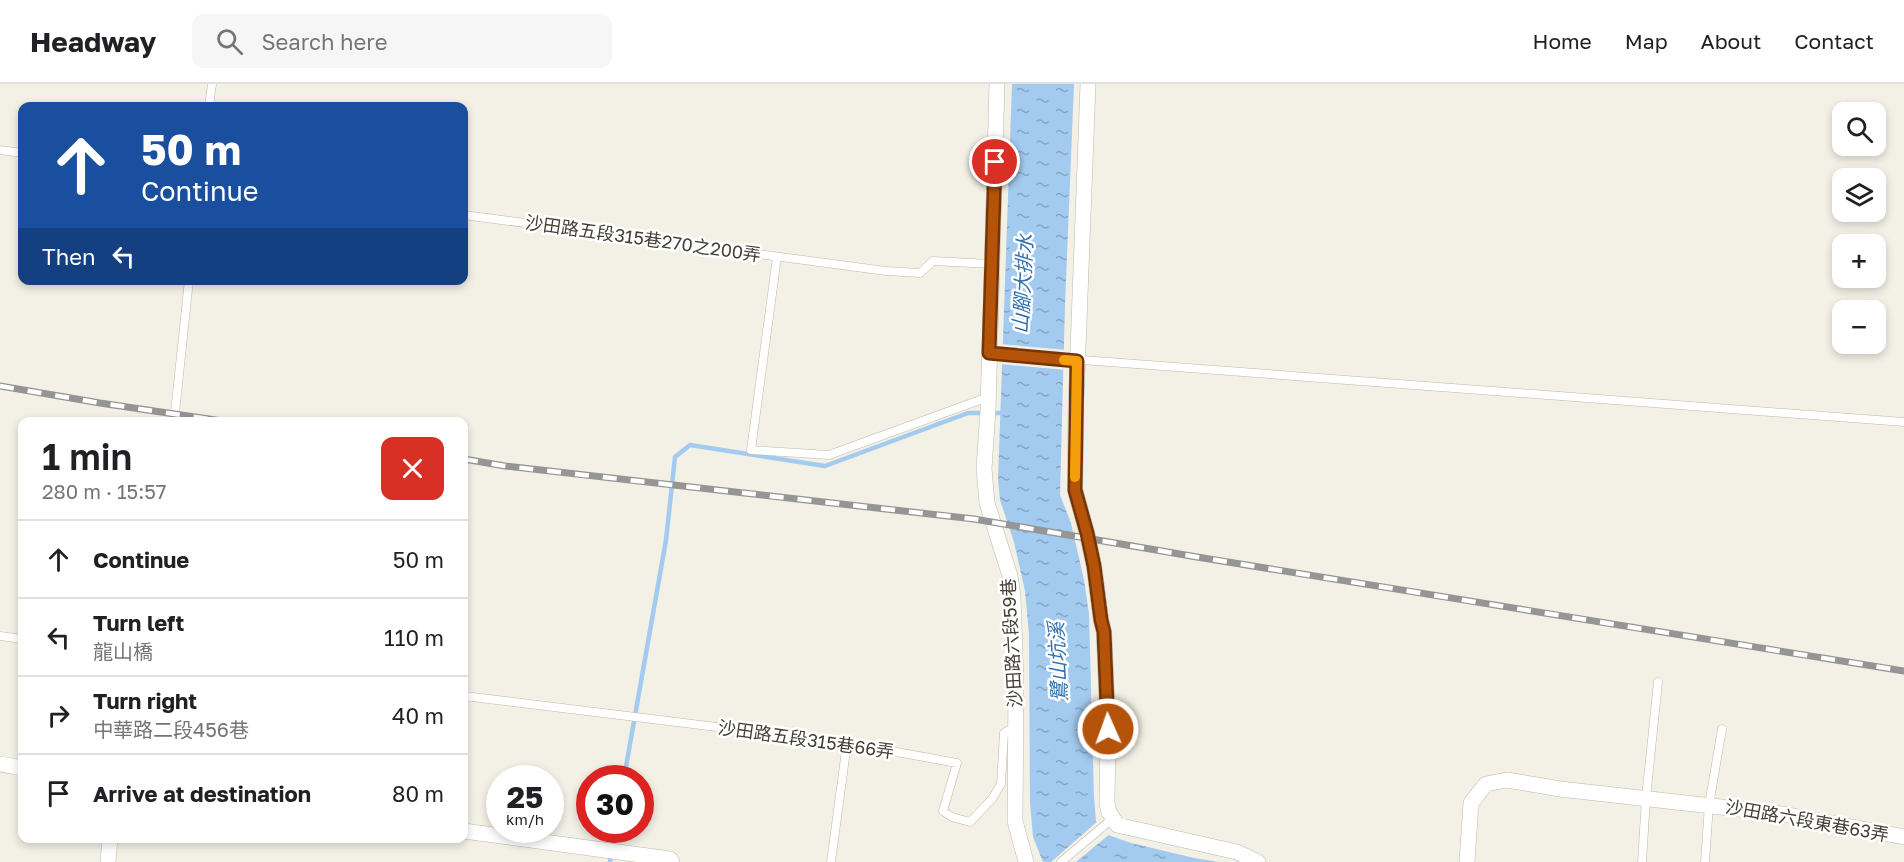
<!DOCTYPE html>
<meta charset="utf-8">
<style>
body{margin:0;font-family:"Golos Text","Noto Sans TC",sans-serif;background:#f6f6f6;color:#202124;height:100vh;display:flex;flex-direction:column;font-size:22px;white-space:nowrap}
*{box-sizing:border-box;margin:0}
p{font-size:20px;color:#757577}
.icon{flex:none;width:33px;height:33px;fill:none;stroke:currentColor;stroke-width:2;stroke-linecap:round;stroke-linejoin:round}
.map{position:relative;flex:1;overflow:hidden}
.drawer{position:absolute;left:18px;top:333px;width:450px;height:426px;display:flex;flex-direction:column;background:#fff;border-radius:12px;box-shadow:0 3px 9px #0003}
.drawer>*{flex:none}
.hud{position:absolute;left:18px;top:18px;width:450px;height:183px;border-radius:12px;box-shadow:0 3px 9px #0003;background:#1a4fa0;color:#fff;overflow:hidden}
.controls{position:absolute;left:1832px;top:18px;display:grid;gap:12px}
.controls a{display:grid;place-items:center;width:54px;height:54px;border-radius:12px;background:#fff;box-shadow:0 3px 9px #0003;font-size:30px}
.speed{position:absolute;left:486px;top:681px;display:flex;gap:12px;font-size:30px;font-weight:700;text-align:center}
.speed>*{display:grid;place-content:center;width:78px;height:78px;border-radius:50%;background:#fff;box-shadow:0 3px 9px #0003;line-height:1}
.speed small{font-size:15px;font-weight:400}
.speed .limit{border:9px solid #d22;background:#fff;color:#111}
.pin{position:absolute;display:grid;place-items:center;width:51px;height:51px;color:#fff;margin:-26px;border:3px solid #fff;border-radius:50%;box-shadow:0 2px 6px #0007}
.me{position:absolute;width:66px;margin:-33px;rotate:358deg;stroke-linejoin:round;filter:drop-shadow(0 0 4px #0008)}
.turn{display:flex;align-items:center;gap:21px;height:126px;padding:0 24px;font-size:27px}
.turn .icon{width:78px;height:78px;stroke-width:2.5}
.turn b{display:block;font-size:42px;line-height:51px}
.then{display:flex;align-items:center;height:57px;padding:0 24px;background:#0003;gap:12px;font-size:22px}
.round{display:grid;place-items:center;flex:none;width:63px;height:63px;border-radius:12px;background:#f6f6f6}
.head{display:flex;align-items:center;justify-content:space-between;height:102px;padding:0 24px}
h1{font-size:36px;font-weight:600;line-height:45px}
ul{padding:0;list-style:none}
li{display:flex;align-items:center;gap:18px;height:78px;padding:0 24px;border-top:2px solid #e0e0e0}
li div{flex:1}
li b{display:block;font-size:22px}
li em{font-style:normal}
header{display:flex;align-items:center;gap:36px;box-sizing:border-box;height:84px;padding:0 30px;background:#fff;border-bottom:2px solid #e0e0e0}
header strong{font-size:28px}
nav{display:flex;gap:33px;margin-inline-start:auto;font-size:21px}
.search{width:420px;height:54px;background:#f6f6f6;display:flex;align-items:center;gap:15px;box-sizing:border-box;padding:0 21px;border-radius:12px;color:#757577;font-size:22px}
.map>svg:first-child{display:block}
.water{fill:url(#water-ripples)}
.pier{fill:#f3f0e6}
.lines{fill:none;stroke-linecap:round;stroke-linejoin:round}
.stream{stroke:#a3caef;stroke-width:4.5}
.lane-casing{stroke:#beb8a9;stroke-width:9}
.street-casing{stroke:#beb8a9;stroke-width:16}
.lane{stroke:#fff;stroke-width:8}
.street{stroke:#fff;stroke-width:15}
.rail-casing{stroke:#959595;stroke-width:7}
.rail{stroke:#fff;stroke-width:4.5;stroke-dasharray:14;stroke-linecap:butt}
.route-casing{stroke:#753606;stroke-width:15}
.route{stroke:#b45309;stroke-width:10}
.slow{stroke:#f59e0b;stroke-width:10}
.labels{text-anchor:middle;stroke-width:5;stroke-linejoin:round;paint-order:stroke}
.street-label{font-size:18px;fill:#454035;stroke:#fff}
.water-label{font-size:20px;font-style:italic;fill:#3171af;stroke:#fff}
</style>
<header>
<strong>Headway</strong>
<div class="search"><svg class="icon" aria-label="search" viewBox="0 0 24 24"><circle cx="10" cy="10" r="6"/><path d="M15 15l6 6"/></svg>Search here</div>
<nav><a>Home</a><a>Map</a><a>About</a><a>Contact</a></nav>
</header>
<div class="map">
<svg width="1904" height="778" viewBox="0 0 1904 778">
<defs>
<pattern id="water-ripples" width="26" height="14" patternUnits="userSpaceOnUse" patternTransform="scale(1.5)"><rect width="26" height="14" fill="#a3caef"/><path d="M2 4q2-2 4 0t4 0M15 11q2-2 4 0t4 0" fill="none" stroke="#87a5c2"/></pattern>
</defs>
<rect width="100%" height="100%" fill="#f3f0e6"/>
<!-- water -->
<path class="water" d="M1012,0H1074L1065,221L1060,411L1071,439L1084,496L1089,530L1094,713L1096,737L1108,751L1131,759L1194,774L1219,778H1043L1033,753L1030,719L1029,550L1025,507L1014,458L1000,416L998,396Z"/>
<!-- pier -->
<path class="pier" d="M1000,260L1067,266L1066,286L1000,280Z
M1099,736L1111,749L1076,778H1051Z"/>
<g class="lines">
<!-- stream -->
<path class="stream" d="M624,694L666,456L675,373L690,361L825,382L968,329H1006
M610,778L615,746"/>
<!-- lane casing -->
<g class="lane-casing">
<path id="lane" d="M209,22L212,0
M0,66L22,69
M464,131L886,187L920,189L933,177L991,180
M777,173L751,366L829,371L988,313
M989,269L1904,338
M174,338L189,196
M0,552L22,555
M464,612L847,659L957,679L943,727L952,733L970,738L992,715L1001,700L1004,649L1016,642
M831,778L847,659
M1061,778L1112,735
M1642,778L1646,714L1658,598
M1705,778L1709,721L1722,645"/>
</g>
<!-- street casing -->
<g class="street-casing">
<path id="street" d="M997,0L988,325L984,385L987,419L1010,492L1013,512L1016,598L1015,737L1026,778
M1088,0L1076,318L1075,406L1087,449L1094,482L1101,536L1104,548L1108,645L1107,719L1109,728L1117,741L1237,768L1258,778
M0,680L22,684
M464,747L670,775L672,778
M108,778L110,754
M1467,778L1471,719L1486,700L1507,696L1560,705L1783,730L1904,753"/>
</g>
<!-- lane -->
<use href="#lane" class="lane"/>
<!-- street -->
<use href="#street" class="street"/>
<!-- rail casing -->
<g class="rail-casing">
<path id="rail" d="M0,302L100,319L229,338
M464,375L505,382L974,435L1197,473L1904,587"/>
</g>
<!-- rail -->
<use href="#rail" class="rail"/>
</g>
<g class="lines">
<!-- route casing -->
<g class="route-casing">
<path id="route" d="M995,78L989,269L1077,277L1075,406L1087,449L1094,482L1101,536L1104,548L1108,645"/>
</g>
<!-- route -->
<use href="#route" class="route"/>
<!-- slow -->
<path class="slow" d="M1064,276L1077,277L1075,393"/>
</g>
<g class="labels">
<!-- street labels -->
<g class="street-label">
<text transform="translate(643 155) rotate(8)" y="6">沙田路五段315巷270之200弄</text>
<text transform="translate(1012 559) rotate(-93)" y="6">沙田路六段59巷</text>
<text transform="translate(806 656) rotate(8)" y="6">沙田路五段315巷66弄</text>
<text transform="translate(1807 737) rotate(10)" y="6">沙田路六段東巷63弄</text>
</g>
<!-- water labels -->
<g class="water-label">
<text transform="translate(1023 200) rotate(-87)" y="7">山腳大排水</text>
<text transform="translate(1058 578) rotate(-93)" y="7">鷺山坑溪</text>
</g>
</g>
</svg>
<div class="controls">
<a><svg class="icon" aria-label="search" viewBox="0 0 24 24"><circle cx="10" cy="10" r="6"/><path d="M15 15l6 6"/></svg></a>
<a><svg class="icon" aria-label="layers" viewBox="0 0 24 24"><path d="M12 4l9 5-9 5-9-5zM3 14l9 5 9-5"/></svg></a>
<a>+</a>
<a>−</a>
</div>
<div class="speed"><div>25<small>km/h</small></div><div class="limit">30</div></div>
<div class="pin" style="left:995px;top:78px;background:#d93025"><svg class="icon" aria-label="arrive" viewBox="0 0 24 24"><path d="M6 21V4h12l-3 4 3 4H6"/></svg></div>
<svg class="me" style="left:1108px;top:645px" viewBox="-20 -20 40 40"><circle r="17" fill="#b45309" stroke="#fff" stroke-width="3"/><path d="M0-11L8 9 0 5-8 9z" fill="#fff"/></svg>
<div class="hud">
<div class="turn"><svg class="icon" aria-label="ahead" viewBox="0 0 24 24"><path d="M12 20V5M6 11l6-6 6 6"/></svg><div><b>50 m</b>Continue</div></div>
<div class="then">Then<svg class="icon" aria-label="left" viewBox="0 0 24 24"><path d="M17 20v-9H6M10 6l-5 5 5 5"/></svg></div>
</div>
<section class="drawer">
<div class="head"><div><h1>1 min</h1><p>280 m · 15:57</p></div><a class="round" style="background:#d93025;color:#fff"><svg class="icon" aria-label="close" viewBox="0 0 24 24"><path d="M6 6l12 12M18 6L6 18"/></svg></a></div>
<ul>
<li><svg class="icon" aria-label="ahead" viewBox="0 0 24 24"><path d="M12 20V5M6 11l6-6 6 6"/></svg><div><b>Continue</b></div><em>50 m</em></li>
<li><svg class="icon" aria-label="left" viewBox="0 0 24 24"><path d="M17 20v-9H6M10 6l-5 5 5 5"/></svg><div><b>Turn left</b><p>龍山橋</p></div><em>110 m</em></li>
<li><svg class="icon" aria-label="right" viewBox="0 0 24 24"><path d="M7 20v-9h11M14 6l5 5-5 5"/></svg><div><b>Turn right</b><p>中華路二段456巷</p></div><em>40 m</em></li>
<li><svg class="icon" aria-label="arrive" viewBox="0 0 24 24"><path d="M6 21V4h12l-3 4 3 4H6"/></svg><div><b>Arrive at destination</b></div><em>80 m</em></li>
</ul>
</section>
</div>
